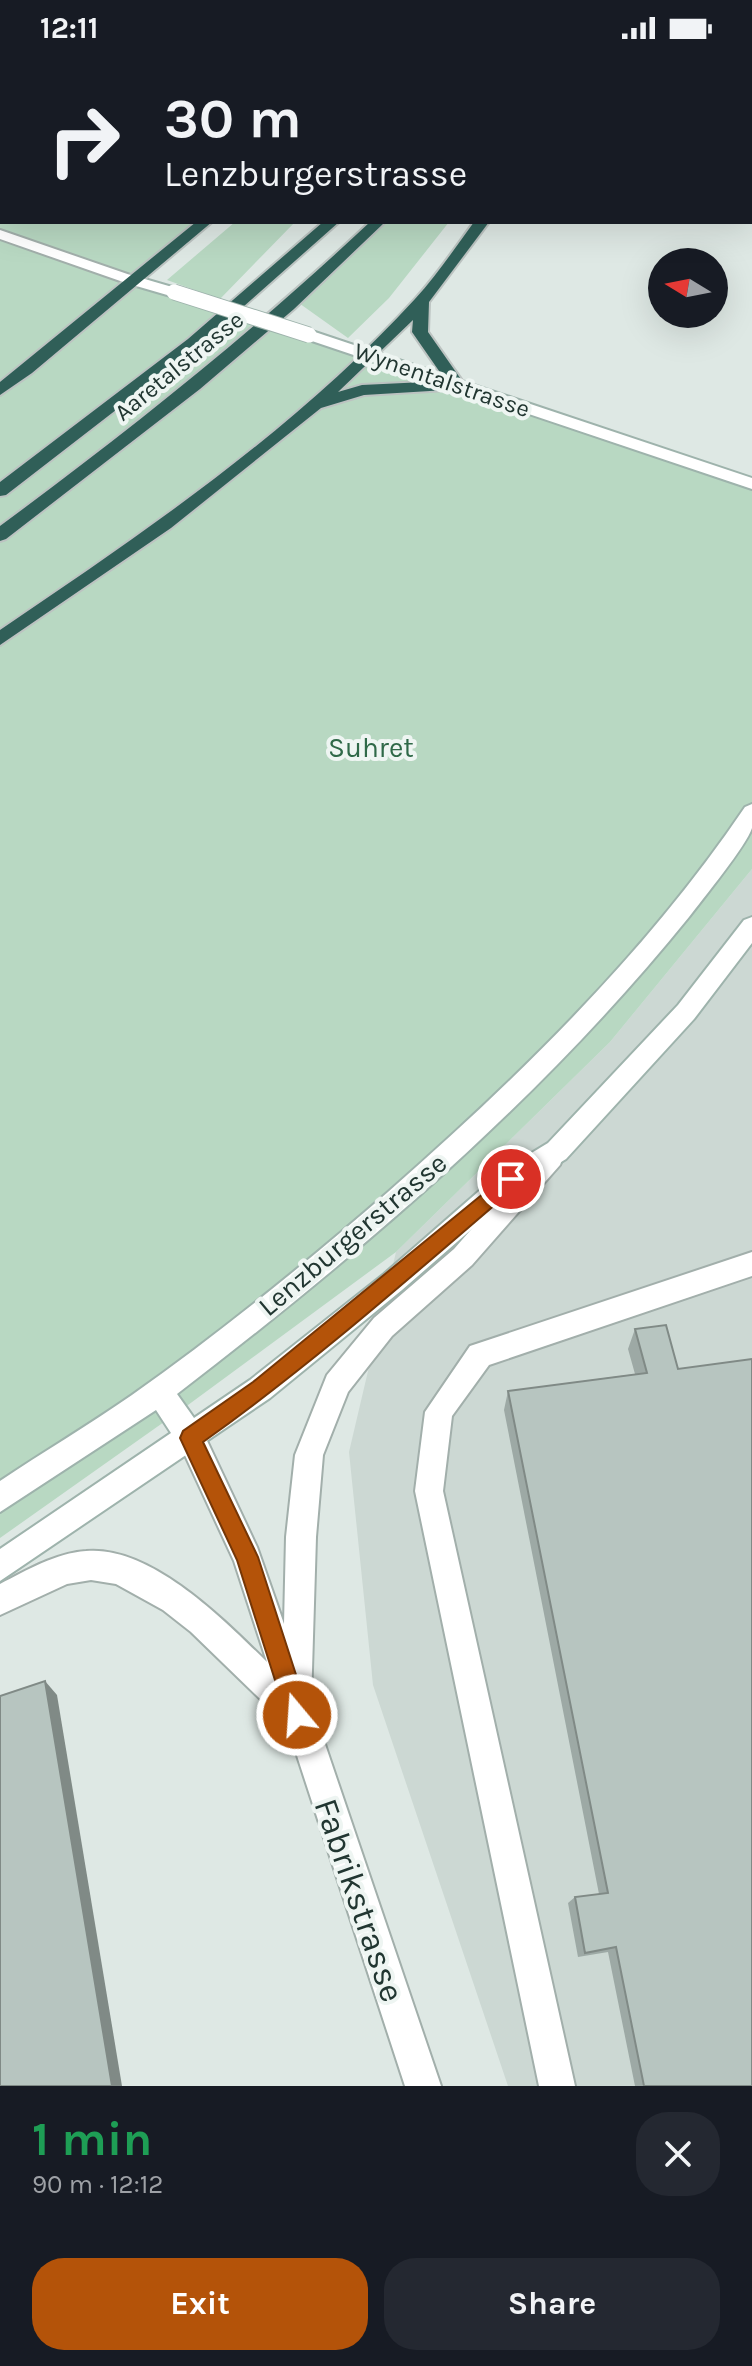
<!DOCTYPE html>
<meta charset="utf-8">
<style>
body{margin:0;font-family:Karla,sans-serif;background:#242831;color:#f1f3f6;height:100vh;display:flex;flex-direction:column;font-size:30px;white-space:nowrap}
*{box-sizing:border-box;margin:0}
p{font-size:26px;color:#9ea1a6}
.icon{flex:none;width:44px;height:44px;fill:none;stroke:currentColor;stroke-width:2;stroke-linecap:round;stroke-linejoin:round}
.map{position:relative;height:2030px;overflow:hidden}
.side{display:flex;flex-direction:column;background:#171b24;flex:1}
.side>*{flex:none}
.top-card{position:absolute;left:0px;top:0px;width:752px;height:168px;box-shadow:0 8px 32px #0002;background:#171b24;color:#f1f3f6;overflow:hidden}
.needle{width:52px;rotate:280deg}
.fabs{position:absolute;left:648px;top:192px;display:grid;gap:16px}
.fabs a{display:grid;place-items:center;width:80px;height:80px;border-radius:50%;background:#171b24;box-shadow:0 8px 32px #0002;font-size:40px}
.pin{position:absolute;display:grid;place-items:center;width:68px;height:68px;color:#fff;margin:-34px;border:4px solid #fff;border-radius:50%;box-shadow:0 2px 8px #0007}
.me{position:absolute;width:88px;margin:-44px;rotate:342deg;stroke-linejoin:round;filter:drop-shadow(0 0 6px #0008)}
.turn{display:flex;align-items:center;gap:28px;height:168px;padding:0 32px;font-size:36px}
.turn .icon{width:104px;height:104px;stroke-width:2.5}
.turn b{display:block;font-size:56px;line-height:68px}
.round{display:grid;place-items:center;flex:none;width:84px;height:84px;border-radius:32px;background:#242831}
.headline{display:flex;align-items:center;justify-content:space-between;height:136px;padding:0 32px}
h1{font-size:48px;font-weight:700;line-height:60px;color:#1e9e55}
.action{display:flex;gap:16px;margin-top:auto;padding:16px 32px}
.action a{flex:1;height:92px;border-radius:32px;background:#b45309;color:#fff;font-size:32px;font-weight:700;line-height:92px;text-align:center}
.action a+a{background:#242831;color:#f1f3f6}
.status{display:flex;justify-content:space-between;align-items:center;height:56px;padding:0 40px;background:#171b24;direction:ltr}
.status svg{height:22px;fill:currentColor}
.map>svg:first-child{display:block}
.built{fill:#ccd8d3}
.green{fill:#b8d8c2}
.lines{fill:none;stroke-linecap:round;stroke-linejoin:round}
.service-casing{stroke:#a2afab;stroke-width:4}
.minor-casing{stroke:#a2afab;stroke-width:4}
.secondary-casing{stroke:#9eb3ac;stroke-width:4}
.motorway-casing{stroke:#bcc3c1;stroke-width:4}
.service{fill:#fff;fill-rule:evenodd}
.minor{fill:#fff;fill-rule:evenodd}
.secondary{fill:#fff;fill-rule:evenodd}
.motorway{fill:#305f58;fill-rule:evenodd}
.secondary-bridge-casing{stroke:#9eb3ac;stroke-width:17;stroke-linecap:butt}
.secondary-bridge{stroke:#fff;stroke-width:15}
.wall{fill:#9da9a5}
.shaded-wall{fill:#808a86}
.building{fill:#b7c5c0;stroke:#808a86;stroke-width:2}
.route{fill:#b45309;stroke:#753606;stroke-width:2}
.labels{text-anchor:middle;stroke-width:8;stroke-linejoin:round;paint-order:stroke}
.far-street-label{font-size:24px;fill:#213631;stroke:#eef5f2}
.park-label{font-size:28px;fill:#2f6948;stroke:#eef5f2}
.street-label{font-size:28px;fill:#213631;stroke:#eef5f2}
.near-street-label{font-size:34px;fill:#213631;stroke:#eef5f2}
</style>
<div class="status"><b>12:11</b><svg viewBox="0 0 49 12"><path d="M0 12V9h3v3zM5 12V6h3v6zM10 12V3h3v9zM15 12V0h3v12zM26 1h20v11H26zM47 4h2v5h-2z"/></svg></div>
<div class="map">
<svg width="752" height="2030" viewBox="0 0 752 2030">
<rect width="100%" height="100%" fill="#dee8e4"/>
<!-- built -->
<path class="built" d="M752,813V2030H508L373,1629L349,1396L396,1196L610,986Z"/>
<!-- green -->
<path class="green" d="M0,0H417L2,2V166H205L132,223L752,429V813L610,986L396,1196L188,1349L0,1482Z
M235,166H295L220,243L167,224Z
M378,166H449L389,242L348,282L296,245Z"/>
<g class="lines">
<!-- service casing -->
<g class="service-casing">
<path id="service" d="M0,45H2L0,55Z
M0,174L136,221L139,224L131,229L126,227L0,183Z
M752,1196V1220L489,1309L452,1360L443,1435L575,2030H539L415,1435L425,1356L470,1290Z"/>
</g>
<!-- minor casing -->
<g class="minor-casing">
<path id="minor" d="M551,1090L560,1093L563,1101L560,1109L472,1209L392,1280L348,1336L323,1399L316,1481L311,1647L441,2030H405L287,1669L191,1576L163,1554L116,1528L91,1524L67,1528L0,1559V1528C27,1514 56,1497 86,1495C151,1489 225,1565 267,1606L234,1505L177,1382L181,1372L191,1368L201,1372L257,1491L284,1568L286,1481L295,1399L327,1319L374,1262L454,1193L542,1093Z"/>
</g>
<!-- secondary casing -->
<g class="secondary-casing">
<path id="secondary" d="M131,219L179,233L182,236L174,241L126,227V221Z
M309,274L752,422V433L303,282V276Z
M752,748C752,755 752,766 752,772C747,789 702,844 689,861C542,1043 362,1196 177,1338L194,1362L250,1324L384,1218L502,1115L548,1087L678,949L744,864L752,861V887L694,963L566,1103L520,1131L402,1234L270,1342L0,1525V1493L171,1377L156,1354L0,1456V1425C43,1396 89,1369 132,1339C220,1277 306,1207 388,1136C519,1021 647,896 745,751Z"/>
</g>
<!-- motorway casing -->
<g class="motorway-casing">
<path id="motorway" d="M196,166H212L32,317L0,339V326Z
M323,166H339L200,289L6,439L0,440V426L188,283Z
M370,166H385L294,253L200,333L6,483L0,485V470C129,375 253,276 370,166Z
M474,166H489L429,246L428,276L465,329L463,333L364,339L321,352L171,472L0,589V574C146,475 295,374 415,243C437,219 455,192 474,166ZM413,264L412,276L446,325L362,329L338,336Z"/>
</g>
<!-- service -->
<use href="#service" class="service"/>
<!-- minor -->
<use href="#minor" class="minor"/>
<!-- secondary -->
<use href="#secondary" class="secondary"/>
<!-- motorway -->
<use href="#motorway" class="motorway"/>
<!-- secondary-bridge casing -->
<g class="secondary-bridge-casing">
<path id="secondary-bridge" d="M174,236L309,279"/>
</g>
<!-- secondary-bridge -->
<use href="#secondary-bridge" class="secondary-bridge"/>
</g>
<!-- wall -->
<path class="wall" d="M666,1269L752,2030H635L608,1896L578,1901L568,1847L575,1841L599,1838L504,1354L508,1335L635,1318L628,1293L635,1273Z"/>
<!-- shaded-wall -->
<path class="shaded-wall" d="M45,1625L57,1639L122,2030H112Z"/>
<!-- building -->
<path class="building" d="M666,1269L678,1313L752,1303V2030H644L616,1891L585,1897L575,1841L608,1837L508,1335L647,1317L635,1273Z
M45,1625L112,2030H0V1640Z"/>
<!-- route -->
<path class="route" d="M511,1115L518,1117L521,1123L518,1129C415,1217 314,1307 203,1386L258,1501L309,1659L306,1667L297,1671L289,1667L286,1659L237,1504L180,1382L183,1375L253,1326Z"/>
<g class="labels">
<!-- far-street labels -->
<g class="far-street-label">
<text transform="translate(179 310) rotate(-39)" y="8">Aaretalstrasse</text>
<text transform="translate(442 324) rotate(19)" y="8">Wynentalstrasse</text>
</g>
<!-- park labels -->
<g class="park-label">
<text x="371" y="701">Suhret</text>
</g>
<!-- street labels -->
<g class="street-label">
<text transform="translate(352 1178) rotate(-40)" y="10">Lenzburgerstrasse</text>
</g>
<!-- near-street labels -->
<g class="near-street-label">
<text transform="translate(360 1844) rotate(71)" y="12">Fabrikstrasse</text>
</g>
</g>
</svg>
<div class="fabs">
<a><svg class="needle" viewBox="-14 -14 28 28"><path d="M0-13l5 13h-10z" fill="#e53935"/><path d="M0 13l5-13h-10z" fill="#9ea1a6"/></svg></a>
</div>
<div class="pin" style="left:511px;top:1123px;background:#d93025"><svg class="icon" aria-label="arrive" viewBox="0 0 24 24"><path d="M6 21V4h12l-3 4 3 4H6"/></svg></div>
<svg class="me" style="left:297px;top:1659px" viewBox="-20 -20 40 40"><circle r="17" fill="#b45309" stroke="#fff" stroke-width="3"/><path d="M0-11L8 9 0 5-8 9z" fill="#fff"/></svg>
<div class="top-card">
<div class="turn"><svg class="icon" aria-label="right" viewBox="0 0 24 24"><path d="M7 20v-9h11M14 6l5 5-5 5"/></svg><div><b>30 m</b>Lenzburgerstrasse</div></div>
</div>
</div>
<section class="side">
<div class="headline"><div><h1>1 min</h1><p>90 m · 12:12</p></div><a class="round"><svg class="icon" aria-label="close" viewBox="0 0 24 24"><path d="M6 6l12 12M18 6L6 18"/></svg></a></div>
<div class="action"><a>Exit</a><a>Share</a></div>
</section>
